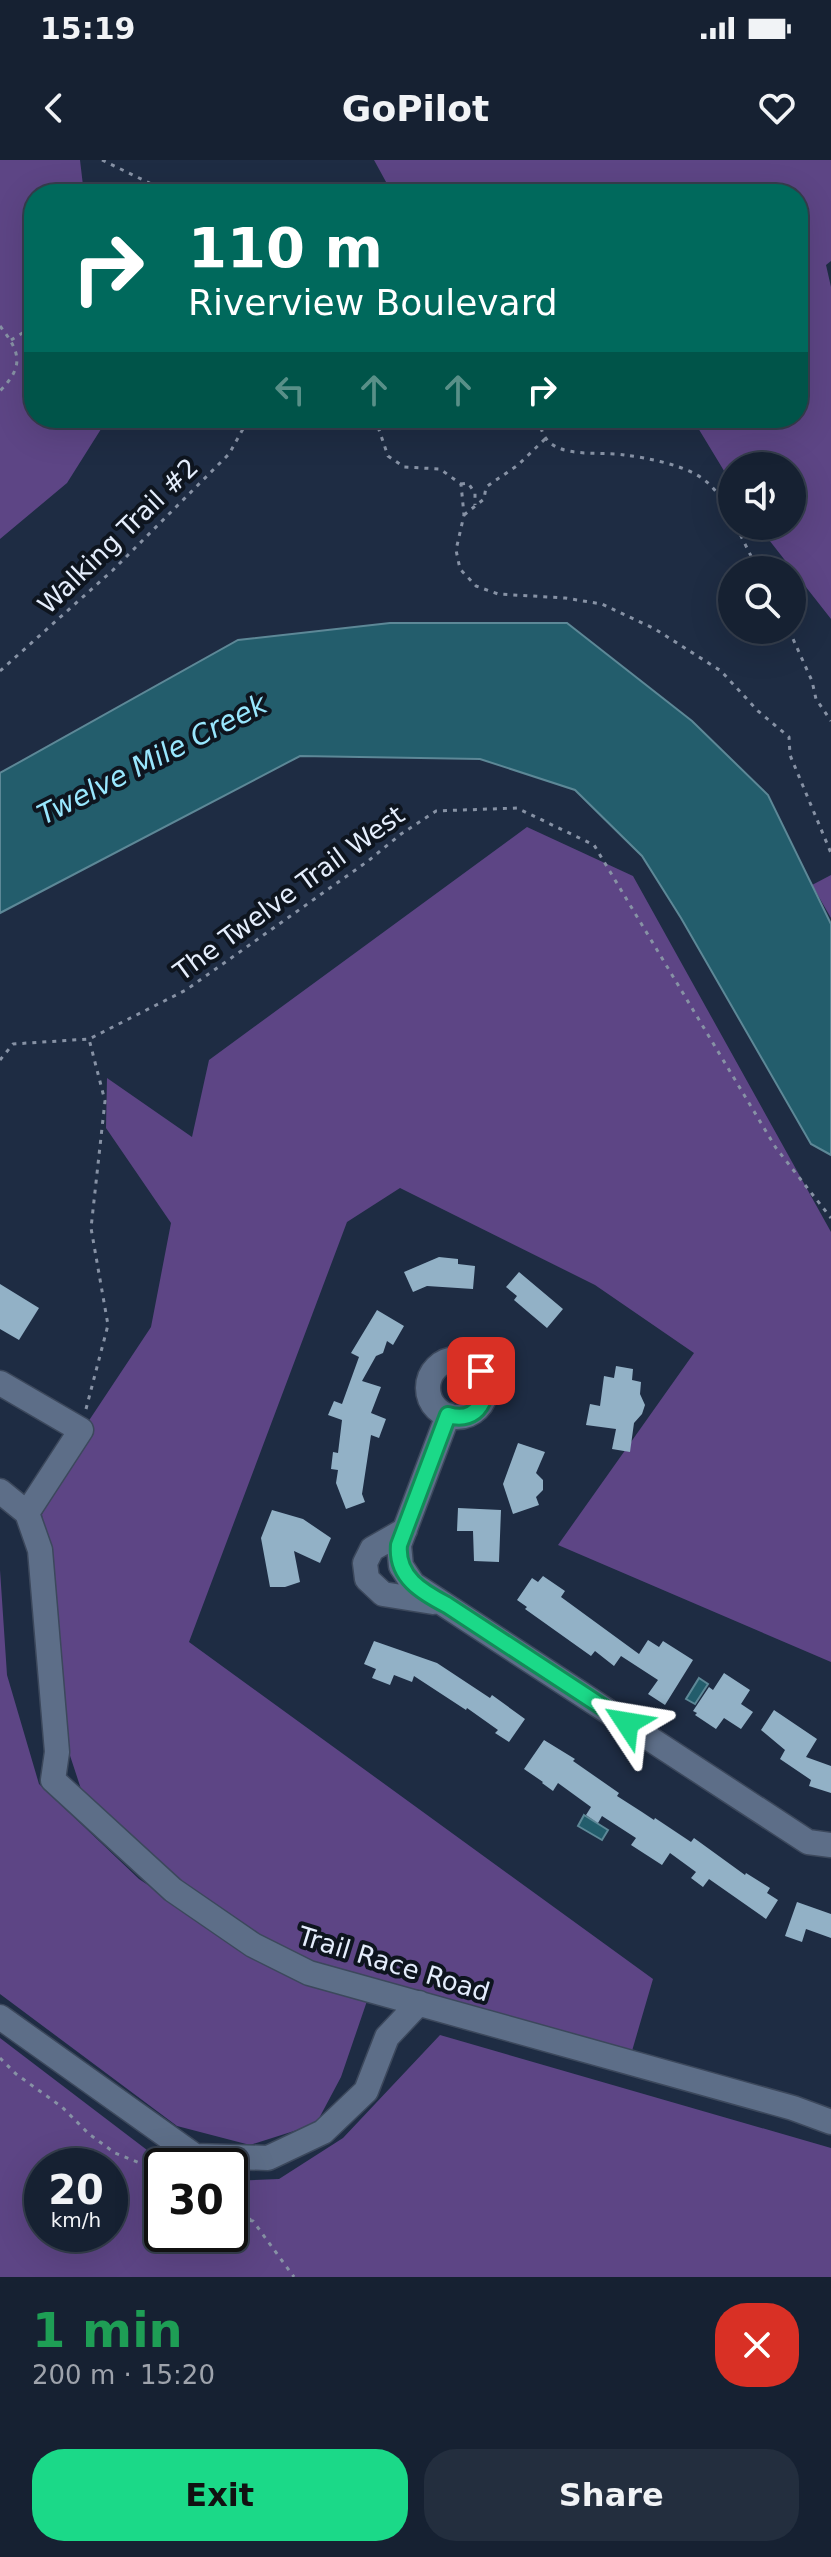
<!DOCTYPE html>
<meta charset="utf-8">
<style>
body{margin:0;font-family:"DejaVu Sans",sans-serif;background:#232e3e;color:#f1f3f6;height:100vh;display:flex;flex-direction:column;font-size:30px;white-space:nowrap}
*{box-sizing:border-box;margin:0}
p{font-size:26px;color:#9ea3ac}
.icon{flex:none;width:44px;height:44px;fill:none;stroke:currentColor;stroke-width:2;stroke-linecap:round;stroke-linejoin:round}
.map{position:relative;height:2117px;overflow:hidden}
.drawer{display:flex;flex-direction:column;background:#162132;flex:1}
.drawer>*{flex:none}
.top-card{position:absolute;left:24px;top:24px;width:784px;height:244px;border-radius:32px;box-shadow:0 8px 32px #0002,0 0 0 2px #353e4d;background:#00695c;color:#fff;overflow:hidden}
.controls{position:absolute;left:718px;top:292px;display:grid;gap:16px}
.controls a{display:grid;place-items:center;width:88px;height:88px;border-radius:50%;background:#162132;box-shadow:0 8px 32px #0002,0 0 0 2px #353e4d;font-size:40px}
.speed{position:absolute;left:24px;top:1988px;display:flex;gap:16px;font-size:40px;font-weight:700;text-align:center}
.speed>*{display:grid;place-content:center;width:104px;height:104px;border-radius:50%;background:#162132;box-shadow:0 8px 32px #0002,0 0 0 2px #353e4d;line-height:1}
.speed small{font-size:20px;font-weight:400}
.speed .limit{border:4px solid #111;border-radius:12px;background:#fff;color:#111}
.pin{position:absolute;display:grid;place-items:center;width:68px;height:68px;color:#fff;margin:-34px;border-radius:16px;box-shadow:0 4px 12px #0006}
.me{position:absolute;width:88px;margin:-44px;rotate:303deg;stroke-linejoin:round;filter:drop-shadow(0 0 6px #0008)}
.turn{display:flex;align-items:center;gap:28px;height:168px;padding:0 32px;font-size:36px}
.turn .icon{width:104px;height:104px;stroke-width:2.5}
.turn b{display:block;font-size:56px;line-height:68px}
.lanes{display:flex;align-items:center;height:76px;padding:0 32px;background:#0003;justify-content:center;gap:40px;direction:ltr}
.lanes .off{opacity:.35}
.round{display:grid;place-items:center;flex:none;width:84px;height:84px;border-radius:32px;background:#232e3e}
.head{display:flex;align-items:center;justify-content:space-between;height:136px;padding:0 32px}
h1{font-size:48px;font-weight:600;line-height:60px;color:#1e9e55}
.cta{display:flex;gap:16px;margin-top:auto;padding:16px 32px}
.cta a{flex:1;height:92px;border-radius:32px;background:#1bd988;color:#111;font-size:32px;font-weight:600;line-height:92px;text-align:center}
.cta a+a{background:#232e3e;color:#f1f3f6}
.status{display:flex;justify-content:space-between;align-items:center;height:56px;padding:0 40px;background:#162132;direction:ltr}
.status svg{height:22px;fill:currentColor}
header{display:flex;justify-content:space-between;align-items:center;height:104px;padding:0 32px;background:#162132;font-size:36px;font-weight:600}
.map>svg:first-child{display:block}
.green{fill:#5d4585;fill-rule:evenodd}
.water{fill:#235d6c;stroke:#5d8897;stroke-width:2}
.building{fill:#92b1c6}
.lines{fill:none;stroke-linecap:round;stroke-linejoin:round}
.minor-casing{stroke:#3c485c;stroke-width:27}
.path{stroke:#8792a5;stroke-width:3;stroke-dasharray:4 6;stroke-linecap:butt}
.minor{stroke:#5d6e88;stroke-width:24}
.route-casing{stroke:#128d58;stroke-width:20}
.route{stroke:#1bd988;stroke-width:14}
.labels{text-anchor:middle;stroke-width:8;stroke-linejoin:round;paint-order:stroke}
.street-label{font-size:26px;fill:#e4edfc;stroke:#0e151f}
.water-label{font-size:28px;font-style:italic;fill:#99e7fe;stroke:#0e151f}
</style>
<div class="status"><b>15:19</b><svg viewBox="0 0 49 12"><path d="M0 12V9h3v3zM5 12V6h3v6zM10 12V3h3v9zM15 12V0h3v12zM26 1h20v11H26zM47 4h2v5h-2z"/></svg></div>
<header><svg class="icon" aria-label="back" viewBox="0 0 24 24"><path d="M15 5l-7 7 7 7"/></svg>GoPilot<svg class="icon" aria-label="heart" viewBox="0 0 24 24"><path d="M12 20l-8-8c-3-5 5-10 8-4 3-6 11-1 8 4z"/></svg></header>
<div class="map">
<svg width="831" height="2117" viewBox="0 0 831 2117">
<rect width="100%" height="100%" fill="#1e2c43"/>
<!-- green -->
<path class="green" d="M0,0H80L84,34H34V258H108L67,323L0,379Z
M374,0H831V101L826,105L831,127V459L758,366H792V306H732V324L692,258H798V34H407L391,31Z
M527,667L633,716L831,1072V1502L558,1385L694,1193L595,1125L400,1028L347,1062L189,1482L653,1819L632,1891L317,1807L228,1762L82,1632L55,1550L42,1354L88,1262L151,1167L171,1063L106,968L107,918L192,977L209,900Z
M831,715V758L812,725Z
M0,1410L7,1515L39,1624L139,1719L273,1809L367,1841L341,1917L316,1964L250,1985L177,1966L0,1834Z
M440,1875L831,1988V2117H0V1878L168,2006H162V2074H230V2021L279,2019L343,1978ZM110,2006V2074H42V2006Z"/>
<!-- water -->
<path class="water" d="M390,463H567L692,561L768,635L831,764V995L811,984L681,758L642,696L575,630L480,599L300,596L0,753V613L238,480Z
M699,1518L708,1524L695,1544L686,1539Z
M584,1655L608,1670L602,1680L578,1666Z"/>
<!-- building -->
<path class="building" d="M439,1097L458,1099V1104L475,1106L473,1129L427,1126L413,1132L404,1112Z
M519,1112L563,1149L547,1168L514,1140L517,1136L506,1127Z
M0,1124L39,1148L19,1180L0,1169Z
M377,1150L404,1166L393,1185L387,1181L383,1193L376,1196L362,1221L381,1227L371,1253L386,1259L379,1278L371,1275L362,1334L365,1342L346,1349L336,1323L338,1310L331,1309L333,1292L338,1293L342,1260L328,1255L334,1241L342,1244L359,1197L351,1193Z
M616,1206L633,1209L632,1220L641,1222L640,1234L645,1245L642,1254L634,1263L630,1292L612,1289L616,1269L586,1265L590,1244L600,1246L604,1216L614,1218Z
M518,1283L545,1292L536,1313L543,1320V1330L536,1337L539,1345L513,1354L503,1324Z
M458,1348L501,1350L499,1402L474,1401L473,1371H457Z
M272,1350L303,1359L331,1378L320,1403L294,1391L300,1422L285,1427H270L261,1378Z
M543,1416L565,1431L561,1437L639,1494L648,1480L659,1487L663,1481L693,1500L665,1545L648,1534L658,1520L621,1496L614,1506L595,1491L591,1496L525,1449L527,1447L517,1440L532,1418L538,1422Z
M374,1481L437,1503L490,1538L492,1535L525,1559L509,1582L495,1573L498,1570L467,1548L466,1550L414,1516L412,1522L394,1515L390,1525L372,1518L376,1509L364,1504Z
M724,1513L750,1530L741,1544L753,1552L741,1569L724,1558L716,1569L695,1555L697,1553L693,1551L709,1527L713,1530Z
M774,1550L817,1579L806,1597L831,1606V1633L809,1626L811,1620L780,1599L785,1590L761,1570Z
M544,1580L575,1599L573,1601L619,1633L617,1636L642,1652L654,1660L655,1658L691,1682L694,1678L745,1715L746,1713L770,1728L767,1733L778,1740L766,1759L709,1719L703,1727L691,1718L696,1712L670,1693L662,1705L631,1685L636,1678L602,1656L598,1663L586,1655L591,1647L558,1623L553,1631L542,1623L543,1622L524,1609Z
M797,1742L831,1754V1778L806,1769L802,1782L785,1776Z"/>
<g class="lines">
<!-- minor casing -->
<g class="minor-casing">
<path id="minor" d="M428 1228a29 29 0 1 1 58 0a29 29 0 1 1-58 0Z
M0,1223L81,1270L27,1353
M448,1255L399,1385L401,1406L413,1424L808,1682L831,1685
M0,1331L27,1353L40,1390L57,1592L53,1620L173,1730L253,1785L309,1813L793,1948L831,1962
M405,1370L372,1389L365,1403L367,1419L383,1434L433,1442
M0,1857L195,1996L268,1998L323,1972L366,1931L387,1877L419,1843"/>
</g>
<!-- path -->
<path class="path" d="M102,0L172,34
M0,166C21,193 24,206 0,231
M11,180L34,166
M375,258L388,296L404,307L440,309L461,324L464,355L456,390L460,409L476,426L498,434L565,438L602,444L655,469L721,511L758,551L789,577L790,595L831,693
M540,258C540,303 596,290 625,295C647,298 678,304 697,315C714,325 724,341 732,358
M461,324L468,323L475,333V345
M464,355L484,339L486,327L518,305L546,278
M736,366L758,410
M789,470L812,521L816,539L831,561
M0,511L113,410L229,294L249,258
M0,900L13,884L89,879L186,830L368,701L401,674L436,651L517,648L594,685L776,988L831,1058
M86,1249L108,1165L91,1068L105,941L89,879
M0,1898L16,1914L62,1947L89,1974L115,1993L162,2012
M230,2048L251,2060
M230,2058L253,2061L294,2117"/>
<!-- minor -->
<use href="#minor" class="minor"/>
</g>
<g class="lines">
<!-- route casing -->
<g class="route-casing">
<path id="route" d="M481,1211C492,1236 478,1264 448,1255L399,1385C396,1417 422,1432 447,1445L627,1563"/>
</g>
<!-- route -->
<use href="#route" class="route"/>
</g>
<g class="labels">
<!-- street labels -->
<g class="street-label">
<text transform="translate(118 376) rotate(-44)" y="9">Walking Trail #2</text>
<text transform="translate(289 733) rotate(-36)" y="9">The Twelve Trail West</text>
<text transform="translate(394 1804) rotate(17)" y="9">Trail Race Road</text>
</g>
<!-- water labels -->
<g class="water-label">
<text transform="translate(152 599) rotate(-27)" y="10">Twelve Mile Creek</text>
</g>
</g>
</svg>
<div class="controls">
<a><svg class="icon" aria-label="sound" viewBox="0 0 24 24"><path d="M4 9h4l5-4v14l-5-4H4zM17 9q2 3 0 6"/></svg></a>
<a><svg class="icon" aria-label="search" viewBox="0 0 24 24"><circle cx="10" cy="10" r="6"/><path d="M15 15l6 6"/></svg></a>
</div>
<div class="speed"><div>20<small>km/h</small></div><div class="limit">30</div></div>
<div class="pin" style="left:481px;top:1211px;background:#d93025"><svg class="icon" aria-label="arrive" viewBox="0 0 24 24"><path d="M6 21V4h12l-3 4 3 4H6"/></svg></div>
<svg class="me" style="left:627px;top:1563px" viewBox="-20 -20 40 40"><path d="M0-17L14 15 0 8-14 15z" fill="#1bd988" stroke="#fff" stroke-width="4"/></svg>
<div class="top-card">
<div class="turn"><svg class="icon" aria-label="right" viewBox="0 0 24 24"><path d="M7 20v-9h11M14 6l5 5-5 5"/></svg><div><b>110 m</b>Riverview Boulevard</div></div>
<div class="lanes"><svg class="icon off" aria-label="left" viewBox="0 0 24 24"><path d="M17 20v-9H6M10 6l-5 5 5 5"/></svg><svg class="icon off" aria-label="ahead" viewBox="0 0 24 24"><path d="M12 20V5M6 11l6-6 6 6"/></svg><svg class="icon off" aria-label="ahead" viewBox="0 0 24 24"><path d="M12 20V5M6 11l6-6 6 6"/></svg><svg class="icon" aria-label="right" viewBox="0 0 24 24"><path d="M7 20v-9h11M14 6l5 5-5 5"/></svg></div>
</div>
</div>
<section class="drawer">
<div class="head"><div><h1>1 min</h1><p>200 m · 15:20</p></div><a class="round" style="background:#d93025;color:#fff"><svg class="icon" aria-label="close" viewBox="0 0 24 24"><path d="M6 6l12 12M18 6L6 18"/></svg></a></div>
<div class="cta"><a>Exit</a><a>Share</a></div>
</section>
